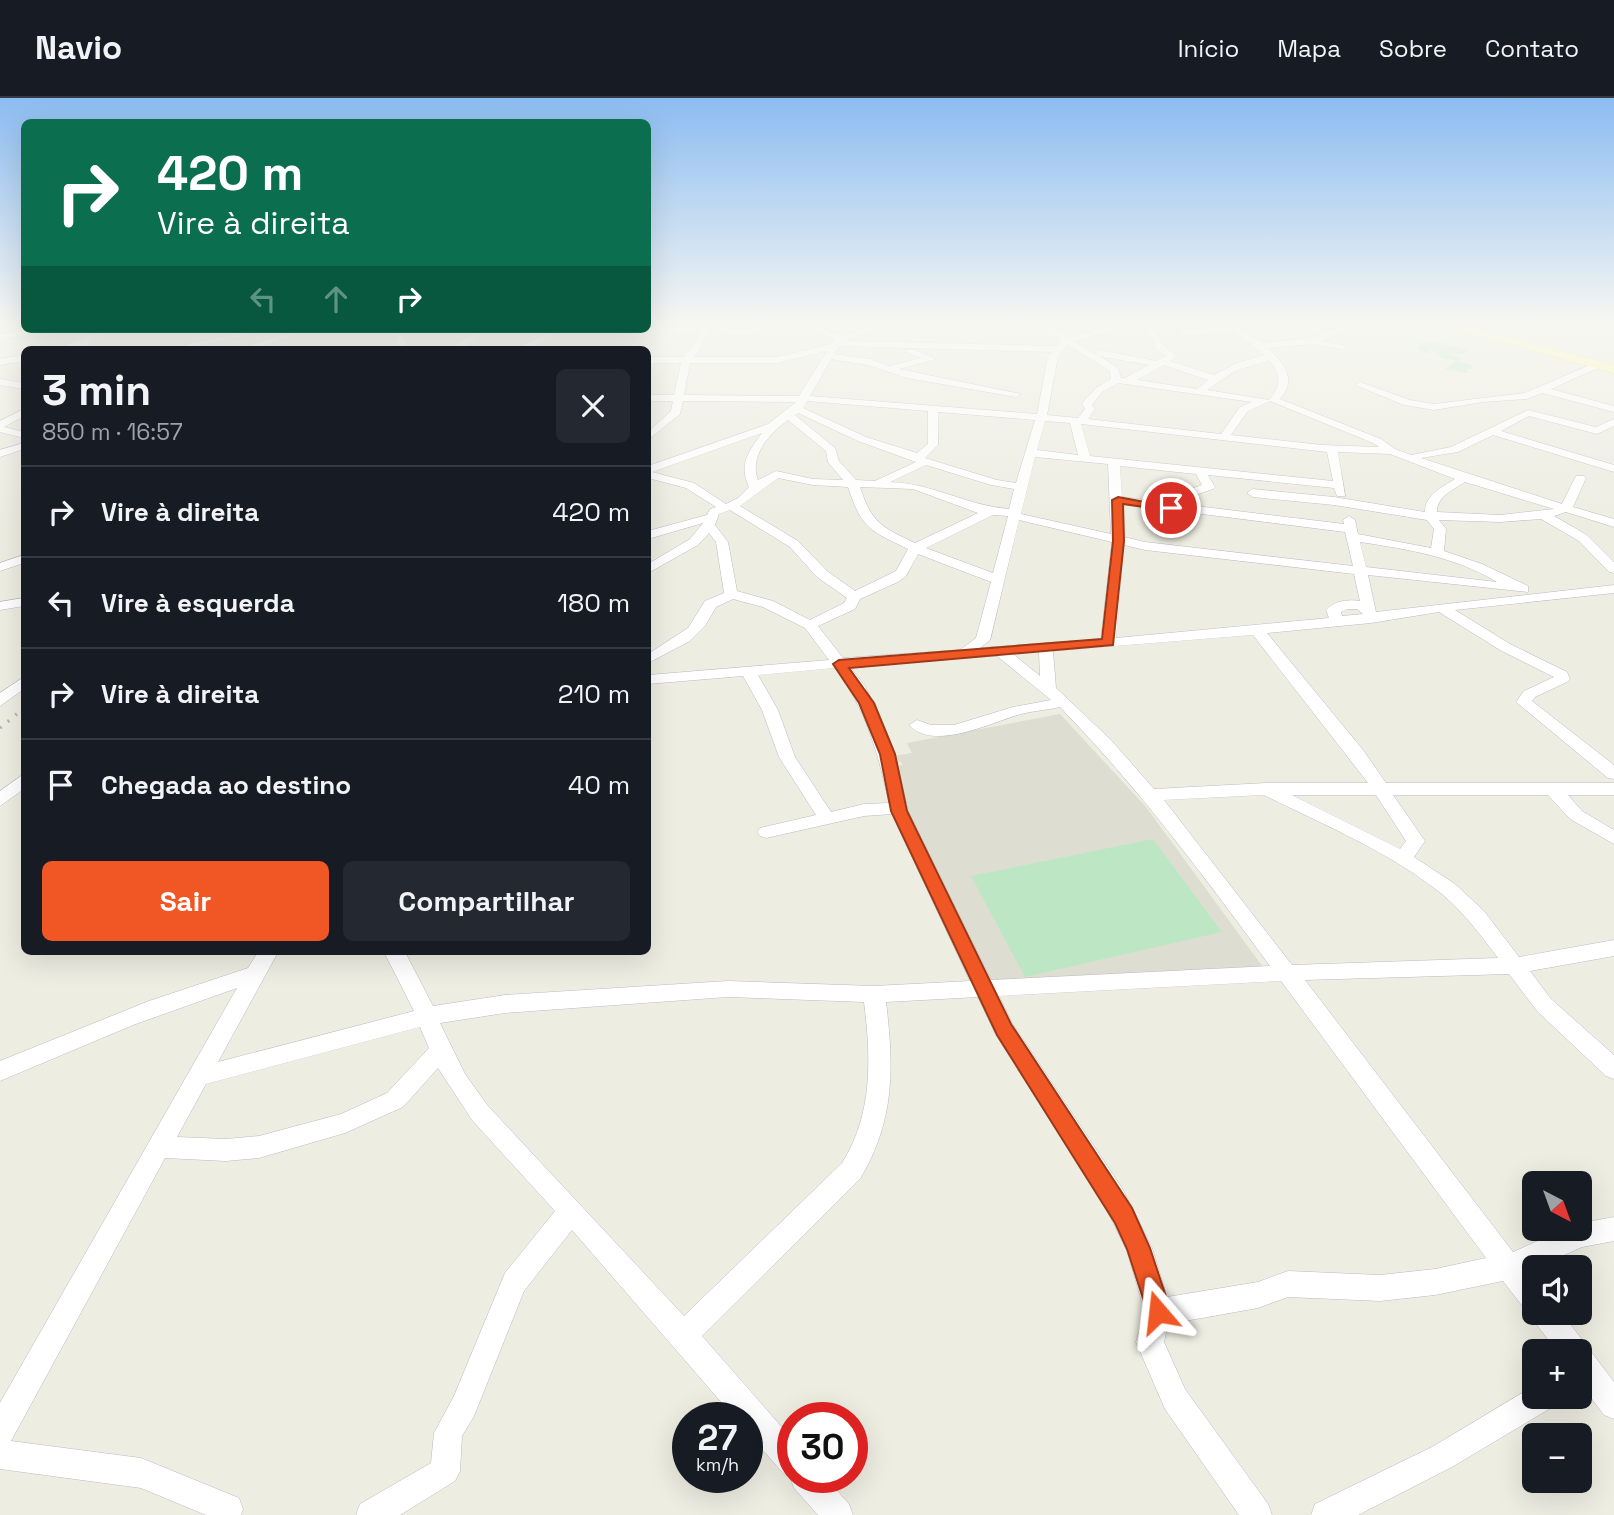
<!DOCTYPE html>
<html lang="pt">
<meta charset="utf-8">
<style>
body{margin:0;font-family:"Space Grotesk",sans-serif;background:#242831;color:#f1f3f6;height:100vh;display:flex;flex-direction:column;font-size:26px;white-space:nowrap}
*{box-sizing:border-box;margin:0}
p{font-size:23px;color:#9ea1a6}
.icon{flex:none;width:38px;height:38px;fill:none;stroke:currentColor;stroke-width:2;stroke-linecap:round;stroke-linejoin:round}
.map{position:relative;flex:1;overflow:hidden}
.details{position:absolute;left:21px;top:248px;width:630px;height:609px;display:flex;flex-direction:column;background:#171b24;border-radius:10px;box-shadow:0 7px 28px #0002}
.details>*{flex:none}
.top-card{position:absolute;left:21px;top:21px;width:630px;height:214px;border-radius:10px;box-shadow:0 7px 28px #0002;background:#0b6e4f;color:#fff;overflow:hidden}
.needle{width:46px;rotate:139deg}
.tools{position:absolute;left:1522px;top:1073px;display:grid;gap:14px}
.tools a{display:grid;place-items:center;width:70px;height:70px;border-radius:10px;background:#171b24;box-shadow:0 7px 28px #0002;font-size:35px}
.speed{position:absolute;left:672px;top:1304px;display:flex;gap:14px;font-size:35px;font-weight:700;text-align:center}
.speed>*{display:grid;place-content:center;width:91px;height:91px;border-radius:50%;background:#171b24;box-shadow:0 7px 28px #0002;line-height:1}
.speed small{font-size:18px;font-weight:400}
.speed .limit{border:10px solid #d22;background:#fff;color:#111}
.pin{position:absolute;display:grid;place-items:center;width:60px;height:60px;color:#fff;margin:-30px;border:4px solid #fff;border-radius:50%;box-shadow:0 2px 7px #0007}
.me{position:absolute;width:77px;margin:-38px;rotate:343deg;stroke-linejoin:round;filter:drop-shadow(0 0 5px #0008)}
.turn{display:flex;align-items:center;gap:24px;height:147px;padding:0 21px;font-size:32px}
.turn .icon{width:91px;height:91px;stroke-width:2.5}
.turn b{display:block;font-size:49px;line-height:60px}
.lanes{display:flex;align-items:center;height:66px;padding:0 21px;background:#0003;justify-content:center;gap:35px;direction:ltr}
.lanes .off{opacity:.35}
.round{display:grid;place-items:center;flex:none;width:74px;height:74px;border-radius:10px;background:#242831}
.overview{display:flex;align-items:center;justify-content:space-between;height:119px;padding:0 21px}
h1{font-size:42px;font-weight:700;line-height:52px}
.primary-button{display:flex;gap:14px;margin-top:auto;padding:14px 21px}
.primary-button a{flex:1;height:80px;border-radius:10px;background:#f15725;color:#fff;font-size:28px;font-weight:700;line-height:80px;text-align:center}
.primary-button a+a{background:#242831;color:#f1f3f6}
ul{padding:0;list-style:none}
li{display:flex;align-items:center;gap:21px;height:91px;padding:0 21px;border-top:2px solid #363941}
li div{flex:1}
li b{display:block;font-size:26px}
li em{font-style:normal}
header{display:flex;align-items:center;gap:42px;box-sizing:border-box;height:98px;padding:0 35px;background:#171b24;border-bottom:2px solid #363941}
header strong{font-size:33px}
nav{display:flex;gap:38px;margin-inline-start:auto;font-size:24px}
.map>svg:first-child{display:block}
.education{fill:#deddd1}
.green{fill:#bde7c4}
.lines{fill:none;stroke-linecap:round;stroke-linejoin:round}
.minor-casing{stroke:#babbc2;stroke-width:1}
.major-casing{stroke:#f8e551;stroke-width:1}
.minor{fill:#fff;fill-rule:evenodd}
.major{fill:#ffffa6;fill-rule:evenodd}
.rail-far1{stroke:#b6b6b7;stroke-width:2;stroke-dasharray:1 5;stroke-linecap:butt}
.rail{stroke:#b6b6b7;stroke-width:3.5;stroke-dasharray:2 8;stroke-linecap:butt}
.route{fill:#f15725;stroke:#9d3918;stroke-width:2}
</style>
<header>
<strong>Navio</strong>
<nav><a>Início</a><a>Mapa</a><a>Sobre</a><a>Contato</a></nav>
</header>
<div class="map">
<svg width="1614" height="1417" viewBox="0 0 1614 1417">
<rect width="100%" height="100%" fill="#eeede2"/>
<!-- education -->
<path class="education" d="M1060,616L1146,709L1268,876L984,891L898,710L891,672L903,666L893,658L912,655L907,645Z"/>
<!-- green -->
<path class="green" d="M1437,243L1469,253L1463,256L1450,255L1462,261L1458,264L1471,266L1473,271H1467V275L1445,271L1457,263L1442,260L1429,249V256L1418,252V245Z
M1153,741L1222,834L1025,879L971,778Z"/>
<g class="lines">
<!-- minor casing -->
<g class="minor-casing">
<path id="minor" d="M648,227L704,230L707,227C719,227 729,232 741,232C754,233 767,226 780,227L741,238L713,230L694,259H777L831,246L834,241L801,227C816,227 826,234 840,237C853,239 869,226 884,227L845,243L1056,248L1061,242L1038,227H1048L1068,239L1115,227H1128L1074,243L1095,256L1099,252L1156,263L1166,258L1156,251L1152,239L1137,227C1153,226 1156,235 1163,246C1165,251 1173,254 1177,258L1170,263L1214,277L1237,265L1265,257L1233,233L1181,238L1178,233L1236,227L1262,245L1312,240L1323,236L1298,227C1309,227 1323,234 1333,232C1342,230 1347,227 1356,227L1323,243L1345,248V252L1314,246L1268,250C1283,264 1298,282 1280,301L1381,341L1395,351L1411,357L1451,349L1528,312L1596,329L1614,321V328L1597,336L1529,318L1501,333L1614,367V374L1493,337L1458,354L1421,360L1562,406L1576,378H1584L1586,380L1573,409L1614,421V429L1566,414L1554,418L1587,437L1614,464V475L1609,474L1579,443L1541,421L1500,424L1439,422L1446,431L1444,453L1482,466L1528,488V494L1368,477L1376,514L1614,487V495L1455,512L1510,546L1567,574L1570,581L1567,584L1535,599L1532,603L1614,667V681L1608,680L1516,604L1524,593L1554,579L1500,552L1439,514L1371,525L1267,535L1363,652L1386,685H1614V697H1568L1582,713L1614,732V746L1570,721L1548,697H1393L1425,743L1414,759L1455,786L1484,813L1519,859L1614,842V858L1530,873L1551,901L1614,957V981L1606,978L1537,913L1509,876L1305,882L1513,1154L1567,1130H1580L1581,1125L1614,1119V1143L1582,1149L1528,1173L1535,1182V1214H1561L1614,1284V1321L1604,1317L1580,1285V1253H1557L1503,1183L1435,1197L1380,1203L1288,1199L1258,1210L1168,1226L1164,1244L1185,1291L1268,1406L1272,1417H1239L1165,1311L1136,1244L1145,1214L1127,1153L1104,1106L996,937L978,899L886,904C894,970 895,1022 860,1081L702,1238L793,1342V1379H825L849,1406L853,1417H818L794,1390L790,1379L783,1375L747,1334V1320H735L572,1132L524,1193L474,1318L462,1338L460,1373L455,1383L400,1417H356L360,1406L431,1365L434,1335L454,1298L505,1175L555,1113L472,1022L438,970L403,1009L345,1035L259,1060L226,1063L165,1060L11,1343L141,1360L239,1400L243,1411L241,1417H206L141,1390L0,1371V1305L237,890L133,927L0,983V963L149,903L248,870L258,854H278L218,964L414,913L384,854H405L433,908L505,897L728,883L874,888L970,883L892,716L864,718L766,740L760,738L757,734L760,730L816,717L779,659L762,612L743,578L648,586V577L829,562L805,530L763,509L733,501L716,509L705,528L690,543L648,565V556L688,530L705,503L724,495L716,444L709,435L698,447L648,475V466L690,441L703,425L648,441V433L707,417L710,411L716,409L686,390L648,380V368L768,326L796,304L683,303L680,316L648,342V334L671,313L673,303H648V297H674L681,265H648V259H684L701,235L648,232L646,231ZM1067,246L1110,273L1111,281L1096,290L1082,305L1085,311L1078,320L1047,317L1058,258ZM839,248L1052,254L1048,258L1037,316L810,298L831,261L868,267L907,280L1016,299L1021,296L899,271L936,261L912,251L904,253L921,260L889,268L870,261L834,256ZM827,253L799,298L684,297L690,265H777ZM1098,257L1099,258L1149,267L1125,280H1121L1118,270ZM1269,262C1281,277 1282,287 1269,302L1207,292L1235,273ZM1164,267L1208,282L1197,291L1137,282ZM1118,285L1252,304L1240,309L1221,336L1088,321L1095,311L1092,307L1102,294ZM807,303L928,313V346L917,355L866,339L803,310ZM1270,303L1373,345L1379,349L1322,347L1231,337L1248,313ZM938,314L1035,322L1016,385L997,382L925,360L938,347ZM798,315L858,343L916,364L875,383L856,382L839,363L835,350L795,317ZM788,322L826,353L828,364L843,382L813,381L776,373L758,382C749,359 769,335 788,322ZM1045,323L1070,325L1078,357L1037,352ZM1081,326L1327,354L1333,383L1090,358ZM762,335C749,353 738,366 749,389L738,400L726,406L694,385L652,374ZM1338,354L1390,356L1455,381C1442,389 1425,397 1425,414L1334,399L1253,391L1247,395L1253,399L1334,407L1427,422L1434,431L1431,450L1358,436L1355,422L1349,418L1343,422L1344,426L1171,405L1213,391L1215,389L1208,377L1334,390L1337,398H1345ZM1035,359L1108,366L1111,436L1021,416ZM926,367L991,387L1014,391L1009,411C968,408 932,385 890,384ZM1120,368L1196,376L1202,387L1153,403L1122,399ZM778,380L813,387L848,389C862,431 869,432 908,451L896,473L855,493L827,473L798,443L740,408ZM1465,384L1554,411L1500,417L1437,414C1437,398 1453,392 1465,384ZM860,389L913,391L978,415L915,445C882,429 872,426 860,389ZM1122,406L1345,434L1353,468L1145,444L1124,439ZM730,412L790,449L817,479L847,500L844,505L810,522L773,503L737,493L728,444L715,427L719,416ZM993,417L1008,418L993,475L926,450ZM1019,422L1112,444L1101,541L980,550L990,542ZM1360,444C1407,451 1456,459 1497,484L1366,469ZM1124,447L1145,452L1354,476L1360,503C1348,501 1334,503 1326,512L1329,520L1116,540ZM918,456L991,484L976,540L960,552L843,560L818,528L855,511L860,501L898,484L906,478ZM1347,511H1357L1363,516L1342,518L1341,514ZM1253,537L1368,685H1266L1154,691L1111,642L1056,590L1053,553ZM1039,554L1040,578L1013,556ZM997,558L1051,602L1013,609L954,627H931L917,622L909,627C934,654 992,624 1021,616C1033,613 1047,612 1060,609C1138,689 1204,778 1270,868L991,882L908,713L895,656L865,588L850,569ZM835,570C865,609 879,657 889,705L864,706L831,714L795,659L778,612L758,577ZM1264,697C1324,727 1390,754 1442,796C1464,815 1481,837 1498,860L1292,867L1164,702ZM1292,697H1376L1406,743L1400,751ZM1281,883L1486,1160L1435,1171L1380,1177L1288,1173L1258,1184L1167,1199L1152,1150L1122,1090L1012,925L999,898ZM728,899L864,904C871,960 873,1016 842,1065L684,1218L488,1008L465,976L440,925L505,915ZM420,929L429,950L387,995L341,1016L259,1038L226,1041L177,1039L206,986Z
M37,231H59L0,242V236Z
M104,231H115L85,248L54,252Z
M257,231H274L181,252H163Z
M300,231H313L253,251L245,249Z
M388,231H397L404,239L408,252H398L396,240Z
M478,231H488L461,252H450Z
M555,231H566L525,252H513Z
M24,257V263L0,267V261Z
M1597,264L1602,267L1600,269L1551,291L1614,308V314L1542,295L1527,301L1483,304L1434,312L1404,307L1355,287L1360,284L1410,302L1434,306L1525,295Z
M0,281L24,285V291L0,287Z
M24,311V318L4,329L24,334V340L0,334V323Z
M24,345V351L0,359V352Z
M24,457V465L0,473V465Z
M24,500V508L0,512V504Z
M24,579V591L0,608V595Z
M24,676V691L0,708V693Z
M1534,1288L1535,1298H1558L1554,1308L1452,1369L1358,1417H1311L1315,1406L1432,1349Z"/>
</g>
<!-- major casing -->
<g class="major-casing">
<path id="major" d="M1441,227H1459L1614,267V275Z"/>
</g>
<!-- minor -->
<use href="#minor" class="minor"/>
<!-- major -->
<use href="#major" class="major"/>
<!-- rail-far1 -->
<path class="rail-far1" d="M474,252L499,231"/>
<!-- rail -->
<path class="rail" d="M0,630L24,610"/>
</g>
<!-- sky -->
<linearGradient id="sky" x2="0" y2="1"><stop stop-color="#8bbcf1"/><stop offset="0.53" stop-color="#f7f7f2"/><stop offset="1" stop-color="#f7f7f2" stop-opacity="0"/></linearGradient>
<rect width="1614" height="425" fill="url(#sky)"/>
<!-- route -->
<path class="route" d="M1118,399L1177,410L1171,413L1123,406L1124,443L1113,547L849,570L874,605L895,656L907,713L1011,926L1132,1110L1150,1150L1171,1214L1167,1222L1158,1226L1150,1222L1127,1151L1115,1125L997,937L891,713L880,656L859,605L833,566L839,562L1102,541L1113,443L1112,402Z"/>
</svg>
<div class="tools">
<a><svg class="needle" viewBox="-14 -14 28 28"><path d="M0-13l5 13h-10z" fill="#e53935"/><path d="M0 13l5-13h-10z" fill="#9ea1a6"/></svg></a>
<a><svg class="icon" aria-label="sound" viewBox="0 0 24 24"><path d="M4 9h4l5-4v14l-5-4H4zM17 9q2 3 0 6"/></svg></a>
<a>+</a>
<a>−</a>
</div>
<div class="speed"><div>27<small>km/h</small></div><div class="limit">30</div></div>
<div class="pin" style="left:1171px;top:410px;background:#d93025"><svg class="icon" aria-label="arrive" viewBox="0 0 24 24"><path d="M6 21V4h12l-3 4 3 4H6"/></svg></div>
<svg class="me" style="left:1158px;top:1214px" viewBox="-20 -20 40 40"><path d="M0-17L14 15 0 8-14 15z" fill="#f15725" stroke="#fff" stroke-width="4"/></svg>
<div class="top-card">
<div class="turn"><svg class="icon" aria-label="right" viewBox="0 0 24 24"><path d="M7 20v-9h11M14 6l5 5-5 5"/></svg><div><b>420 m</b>Vire à direita</div></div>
<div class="lanes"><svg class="icon off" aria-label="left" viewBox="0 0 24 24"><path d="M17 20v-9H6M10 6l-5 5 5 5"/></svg><svg class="icon off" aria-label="ahead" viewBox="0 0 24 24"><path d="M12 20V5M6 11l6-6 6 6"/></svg><svg class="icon" aria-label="right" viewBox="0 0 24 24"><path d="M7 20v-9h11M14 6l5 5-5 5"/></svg></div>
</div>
<section class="details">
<div class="overview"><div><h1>3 min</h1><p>850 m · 16:57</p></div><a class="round"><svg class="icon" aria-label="close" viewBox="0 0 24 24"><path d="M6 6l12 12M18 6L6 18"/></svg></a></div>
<ul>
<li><svg class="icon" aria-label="right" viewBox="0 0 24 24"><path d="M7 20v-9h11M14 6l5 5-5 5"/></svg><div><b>Vire à direita</b></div><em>420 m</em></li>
<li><svg class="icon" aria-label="left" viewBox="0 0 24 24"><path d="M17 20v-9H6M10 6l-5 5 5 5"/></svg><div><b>Vire à esquerda</b></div><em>180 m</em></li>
<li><svg class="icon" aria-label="right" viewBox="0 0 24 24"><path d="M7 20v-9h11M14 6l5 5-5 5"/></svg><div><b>Vire à direita</b></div><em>210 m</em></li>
<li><svg class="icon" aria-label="arrive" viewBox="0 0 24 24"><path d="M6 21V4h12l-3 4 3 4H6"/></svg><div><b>Chegada ao destino</b></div><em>40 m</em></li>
</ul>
<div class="primary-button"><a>Sair</a><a>Compartilhar</a></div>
</section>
</div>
